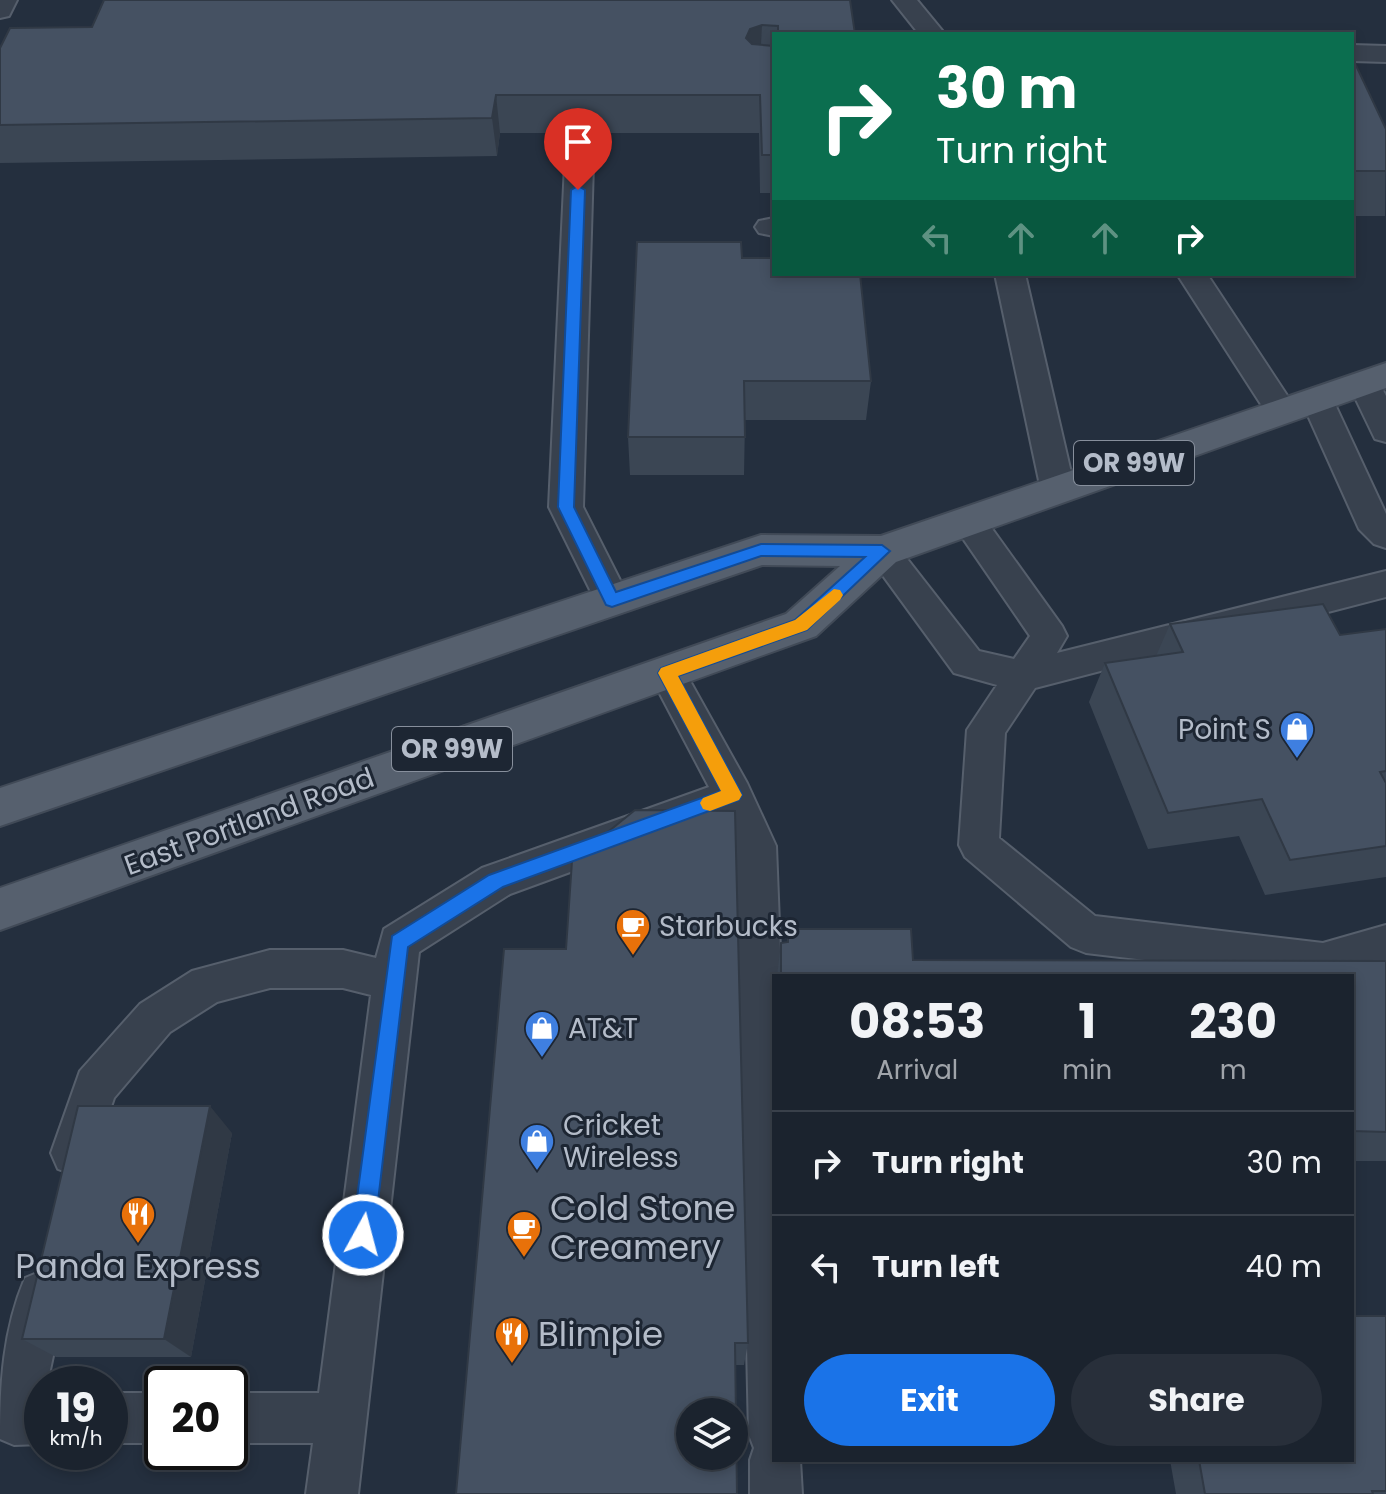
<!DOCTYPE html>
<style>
body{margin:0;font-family:Poppins,sans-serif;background:#282f3a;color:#f1f3f6;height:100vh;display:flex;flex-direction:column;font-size:30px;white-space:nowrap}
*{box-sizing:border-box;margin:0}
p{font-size:26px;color:#a0a4aa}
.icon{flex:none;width:44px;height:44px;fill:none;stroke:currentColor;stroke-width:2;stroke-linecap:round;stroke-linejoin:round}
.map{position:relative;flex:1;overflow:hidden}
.sheet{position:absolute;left:772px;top:974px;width:582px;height:488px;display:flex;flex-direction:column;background:#1b232e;border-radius:0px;box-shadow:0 4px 12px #0003,0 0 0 2px #39404a}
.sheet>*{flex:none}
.hud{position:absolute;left:772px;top:32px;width:582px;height:244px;border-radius:0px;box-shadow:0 4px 12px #0003,0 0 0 2px #39404a;background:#0b6e4f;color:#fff;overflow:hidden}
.tools{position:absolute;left:676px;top:1398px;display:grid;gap:16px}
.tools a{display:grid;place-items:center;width:72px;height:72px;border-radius:50%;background:#1b232e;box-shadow:0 4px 12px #0003,0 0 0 2px #39404a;font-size:40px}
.speed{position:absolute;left:24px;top:1366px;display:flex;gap:16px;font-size:40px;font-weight:700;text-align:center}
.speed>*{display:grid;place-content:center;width:104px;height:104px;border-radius:50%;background:#1b232e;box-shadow:0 4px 12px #0003,0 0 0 2px #39404a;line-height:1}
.speed small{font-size:20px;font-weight:400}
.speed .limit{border:4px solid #111;border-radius:12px;background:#fff;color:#111}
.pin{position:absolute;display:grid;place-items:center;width:68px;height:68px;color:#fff;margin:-82px -34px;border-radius:50% 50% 50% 0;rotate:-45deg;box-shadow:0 0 8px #0007}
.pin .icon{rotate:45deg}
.me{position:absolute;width:88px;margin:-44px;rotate:7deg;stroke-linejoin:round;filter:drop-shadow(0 0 6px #0008)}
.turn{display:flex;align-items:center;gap:28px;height:168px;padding:0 32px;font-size:36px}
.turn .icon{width:104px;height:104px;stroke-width:2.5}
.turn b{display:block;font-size:56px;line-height:68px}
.lanes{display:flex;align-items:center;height:76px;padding:0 32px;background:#0003;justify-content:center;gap:40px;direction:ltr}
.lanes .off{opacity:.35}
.eta{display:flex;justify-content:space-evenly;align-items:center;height:136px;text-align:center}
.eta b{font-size:48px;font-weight:700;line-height:56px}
.button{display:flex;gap:16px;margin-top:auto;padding:16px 32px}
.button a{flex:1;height:92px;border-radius:48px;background:#1a73e8;color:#fff;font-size:32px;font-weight:700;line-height:92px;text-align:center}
.button a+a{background:#282f3a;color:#f1f3f6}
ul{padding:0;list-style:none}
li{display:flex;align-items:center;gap:24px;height:104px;padding:0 32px;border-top:2px solid #39404a}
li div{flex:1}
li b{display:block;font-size:30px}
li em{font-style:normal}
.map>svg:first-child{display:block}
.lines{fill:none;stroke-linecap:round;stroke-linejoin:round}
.service-casing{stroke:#565f6c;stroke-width:4}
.primary-casing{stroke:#414a57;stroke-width:4}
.service{fill:#38414e;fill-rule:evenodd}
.primary{fill:#56606e;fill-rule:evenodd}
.wall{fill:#3b4654}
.shaded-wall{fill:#303945}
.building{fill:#455162;stroke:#303945;stroke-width:2;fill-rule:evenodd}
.route{fill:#1a73e8;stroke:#114b97;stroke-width:2}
.slow{fill:#f59e0b}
.labels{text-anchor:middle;stroke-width:6;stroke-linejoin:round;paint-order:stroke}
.shield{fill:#1d2633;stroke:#878f9c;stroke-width:2}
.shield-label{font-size:26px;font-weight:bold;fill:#b4bcc9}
.poi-label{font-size:28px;fill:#b4bcc9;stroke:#1d2633;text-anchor:start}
.street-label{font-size:28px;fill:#b4bcc9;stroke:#1d2633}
.near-poi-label{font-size:34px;fill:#b4bcc9;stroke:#1d2633;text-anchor:start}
</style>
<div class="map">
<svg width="1386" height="1494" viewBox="0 0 1386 1494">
<rect width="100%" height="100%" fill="#242f3e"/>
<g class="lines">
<!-- service casing -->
<g class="service-casing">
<path id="service" d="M0,0H17L9,16L0,18Z
M892,0H917L945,34H919Z
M1352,45L1386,46V62L1352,61Z
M579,156L589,158L593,164L583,507L630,600L624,610L612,614L600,610L549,507L565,164L569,158Z
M774,218V236L759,233L755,227L759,221Z
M995,274H1025L1075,490L1070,499L1058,502L1046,499L1041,490Z
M1177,274H1207L1298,412L1293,420L1282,423L1271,420Z
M1364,372L1375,375L1386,396V442L1375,439L1348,383L1353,375Z
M1317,389L1328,392L1333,400L1386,514V548L1374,544L1359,529L1301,400L1306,392Z
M968,508L980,512L1062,626L1067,636L1057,653L1386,571V597L1035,688L1005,733L999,838L1095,916L1323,943L1386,925V963L1341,976H1280L1086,953L1071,947L965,857L959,845L967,730L997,685L954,673L865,551L870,542L882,538L894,542L979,651L1014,659L1030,636L951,521L956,512Z
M667,658L680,663L747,783L776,846L781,976H774V1460H800L802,1494H750V1460L754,1448L749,1435L736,846L723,816L510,894L419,952L358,1494H306L313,1443H230V1393H319L371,995L343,988H270L217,1002L170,1032L114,1098L90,1169L74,1175L58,1169L51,1153L80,1071L140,1004L192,971L270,950H343L376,958L384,929L482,868L709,787L649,673L654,663Z
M42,1271L59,1278L66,1295L47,1384H42V1444L14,1445L0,1439C0,1384 3,1330 25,1278Z
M110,1393H162V1443H110Z"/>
</g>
<!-- primary casing -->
<g class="primary-casing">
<path id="primary" d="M1386,363V388L896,562L816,636L0,930V888L786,614L840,566L762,565L0,826V788L761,535L881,536Z"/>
</g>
<!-- service -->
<use href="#service" class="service"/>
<!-- primary -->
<use href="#primary" class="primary"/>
</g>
<!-- wall -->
<path class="wall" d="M850,0L855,34H774V193H760L759,133H500L497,156L0,163V48L92,27Z
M1352,57L1386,129L1385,216H1352Z
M742,258L871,381L866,420H745L744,475H630L628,437Z
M1170,624L1340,635L1386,629V877L1265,895L1239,836L1148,849L1089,702L1105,663L1156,656Z
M788,929L913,960L1386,961V1161H1352V976H777L781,943L787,942Z
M504,949L748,1343L744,1365H735Z
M232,1133L191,1357H56L22,1339Z
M1386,1316V1494H1176L1170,1460H1352Z"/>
<!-- shaded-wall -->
<path class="shaded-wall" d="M762,25L760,63L746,38L750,29Z
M496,95L500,133L497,156L492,118Z
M210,1106L232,1133L191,1357L164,1339Z"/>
<!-- building -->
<path class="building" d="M104,0H850L855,34H778V26L762,25L750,29L746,38L752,44L774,46V155H762L760,95H496L492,118L0,125V48L10,28L92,27Z
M1352,57L1386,129V171H1352Z
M637,242H741L742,258H774V274H860L871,381H744L745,437H628Z
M1323,604L1340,635L1386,629V771L1380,772L1386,783V846L1290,860L1262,799L1168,813L1105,663L1183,652L1170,624Z
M635,810L735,811L748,1343H735L737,1494H456L504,949H566L572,861ZM690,1412H734V1456H690Z
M788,929H911L913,960L1386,961V1132L1352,1131V976H781V943L788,942Z
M78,1106H210L164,1339H22Z
M1352,1316H1386V1491H1372L1373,1494H1205L1199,1460H1352Z"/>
<!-- route -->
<path class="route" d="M578,186L585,190L574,507L616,592L761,544L882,545L890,551L807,630L678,676L739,789L742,795L739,800L503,887L408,947L374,1235L371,1243L363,1246L355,1243L352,1235L392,936L489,875L721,791L658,673L661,668L795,620L865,557L761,556L612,607L606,605L558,507L571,190Z"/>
<!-- slow -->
<path class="slow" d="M834,589L840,590L843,595L840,600L807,630L678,676L742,795L739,800L710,811L703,809L700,803L703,798L721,791L658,673L661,668L795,620Z"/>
<!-- icons -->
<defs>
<g id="shop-pin" transform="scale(1.8)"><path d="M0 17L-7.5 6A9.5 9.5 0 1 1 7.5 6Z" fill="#3f7fe0" stroke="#1d2633"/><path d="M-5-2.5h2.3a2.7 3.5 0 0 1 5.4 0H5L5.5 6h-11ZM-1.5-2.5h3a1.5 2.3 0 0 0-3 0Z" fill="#fff"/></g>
<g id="cafe-pin" transform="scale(1.8)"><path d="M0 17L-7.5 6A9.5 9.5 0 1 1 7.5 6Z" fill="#e8710a" stroke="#1d2633"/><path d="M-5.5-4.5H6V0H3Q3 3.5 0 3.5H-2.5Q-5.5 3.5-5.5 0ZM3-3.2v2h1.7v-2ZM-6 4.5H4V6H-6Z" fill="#fff"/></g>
<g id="restaurant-pin" transform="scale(1.8)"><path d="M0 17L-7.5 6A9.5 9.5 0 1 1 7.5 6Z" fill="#e8710a" stroke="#1d2633"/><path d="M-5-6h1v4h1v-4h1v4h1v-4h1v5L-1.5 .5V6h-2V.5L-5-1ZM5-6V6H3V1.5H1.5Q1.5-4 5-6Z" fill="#fff"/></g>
</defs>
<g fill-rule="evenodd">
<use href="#shop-pin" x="1297" y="729"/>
<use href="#cafe-pin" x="633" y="926"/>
<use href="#shop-pin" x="542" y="1028"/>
<use href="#shop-pin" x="537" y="1141"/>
<use href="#restaurant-pin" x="138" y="1214"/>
<use href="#cafe-pin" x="524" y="1228"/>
<use href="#restaurant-pin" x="512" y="1334"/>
</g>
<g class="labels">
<!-- shield labels -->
<g class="shield">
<rect x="1074" y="441" width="120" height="44" rx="6"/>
<rect x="392" y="727" width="120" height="44" rx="6"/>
</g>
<g class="shield-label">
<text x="1134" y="472">OR 99W</text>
<text x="452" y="758">OR 99W</text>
</g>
<!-- poi labels -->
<g class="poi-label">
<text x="1271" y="739" text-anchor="end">Point S</text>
<text x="659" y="936">Starbucks</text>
<text x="568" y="1038">AT&amp;T</text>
<text x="563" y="1135">Cricket<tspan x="563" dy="32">Wireless</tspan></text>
</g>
<!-- street labels -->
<g class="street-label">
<text transform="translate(249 821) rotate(-20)" y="10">East Portland Road</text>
</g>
<!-- near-poi labels -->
<g class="near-poi-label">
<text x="550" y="1220">Cold Stone<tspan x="550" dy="39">Creamery</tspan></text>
<text x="138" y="1278" text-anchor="middle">Panda Express</text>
<text x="538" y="1346">Blimpie</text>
</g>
</g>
</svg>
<div class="tools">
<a><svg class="icon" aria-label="layers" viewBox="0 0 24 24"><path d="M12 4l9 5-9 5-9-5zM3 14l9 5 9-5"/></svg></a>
</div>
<div class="speed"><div>19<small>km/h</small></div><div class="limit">20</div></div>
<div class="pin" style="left:578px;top:190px;background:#d93025"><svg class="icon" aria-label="arrive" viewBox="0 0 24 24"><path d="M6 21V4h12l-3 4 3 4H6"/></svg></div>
<svg class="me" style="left:363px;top:1235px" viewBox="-20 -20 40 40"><circle r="17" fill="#1a73e8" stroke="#fff" stroke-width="3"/><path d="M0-11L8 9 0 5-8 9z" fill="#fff"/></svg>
<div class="hud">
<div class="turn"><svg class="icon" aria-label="right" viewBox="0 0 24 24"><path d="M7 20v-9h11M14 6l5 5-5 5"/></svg><div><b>30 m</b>Turn right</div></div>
<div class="lanes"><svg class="icon off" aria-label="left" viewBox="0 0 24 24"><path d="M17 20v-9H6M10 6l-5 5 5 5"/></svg><svg class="icon off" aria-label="ahead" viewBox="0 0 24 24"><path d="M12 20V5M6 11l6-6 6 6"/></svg><svg class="icon off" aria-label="ahead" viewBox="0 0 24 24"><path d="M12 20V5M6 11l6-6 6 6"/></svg><svg class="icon" aria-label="right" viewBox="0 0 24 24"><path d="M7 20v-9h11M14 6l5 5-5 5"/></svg></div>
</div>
<section class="sheet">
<div class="eta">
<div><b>08:53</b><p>Arrival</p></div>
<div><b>1</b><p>min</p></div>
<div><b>230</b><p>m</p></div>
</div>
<ul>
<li><svg class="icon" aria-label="right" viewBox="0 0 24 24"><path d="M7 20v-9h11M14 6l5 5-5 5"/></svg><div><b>Turn right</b></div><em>30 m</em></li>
<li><svg class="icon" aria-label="left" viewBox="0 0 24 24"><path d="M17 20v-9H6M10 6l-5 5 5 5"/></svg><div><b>Turn left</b></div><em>40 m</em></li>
</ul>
<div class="button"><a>Exit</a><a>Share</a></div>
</section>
</div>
